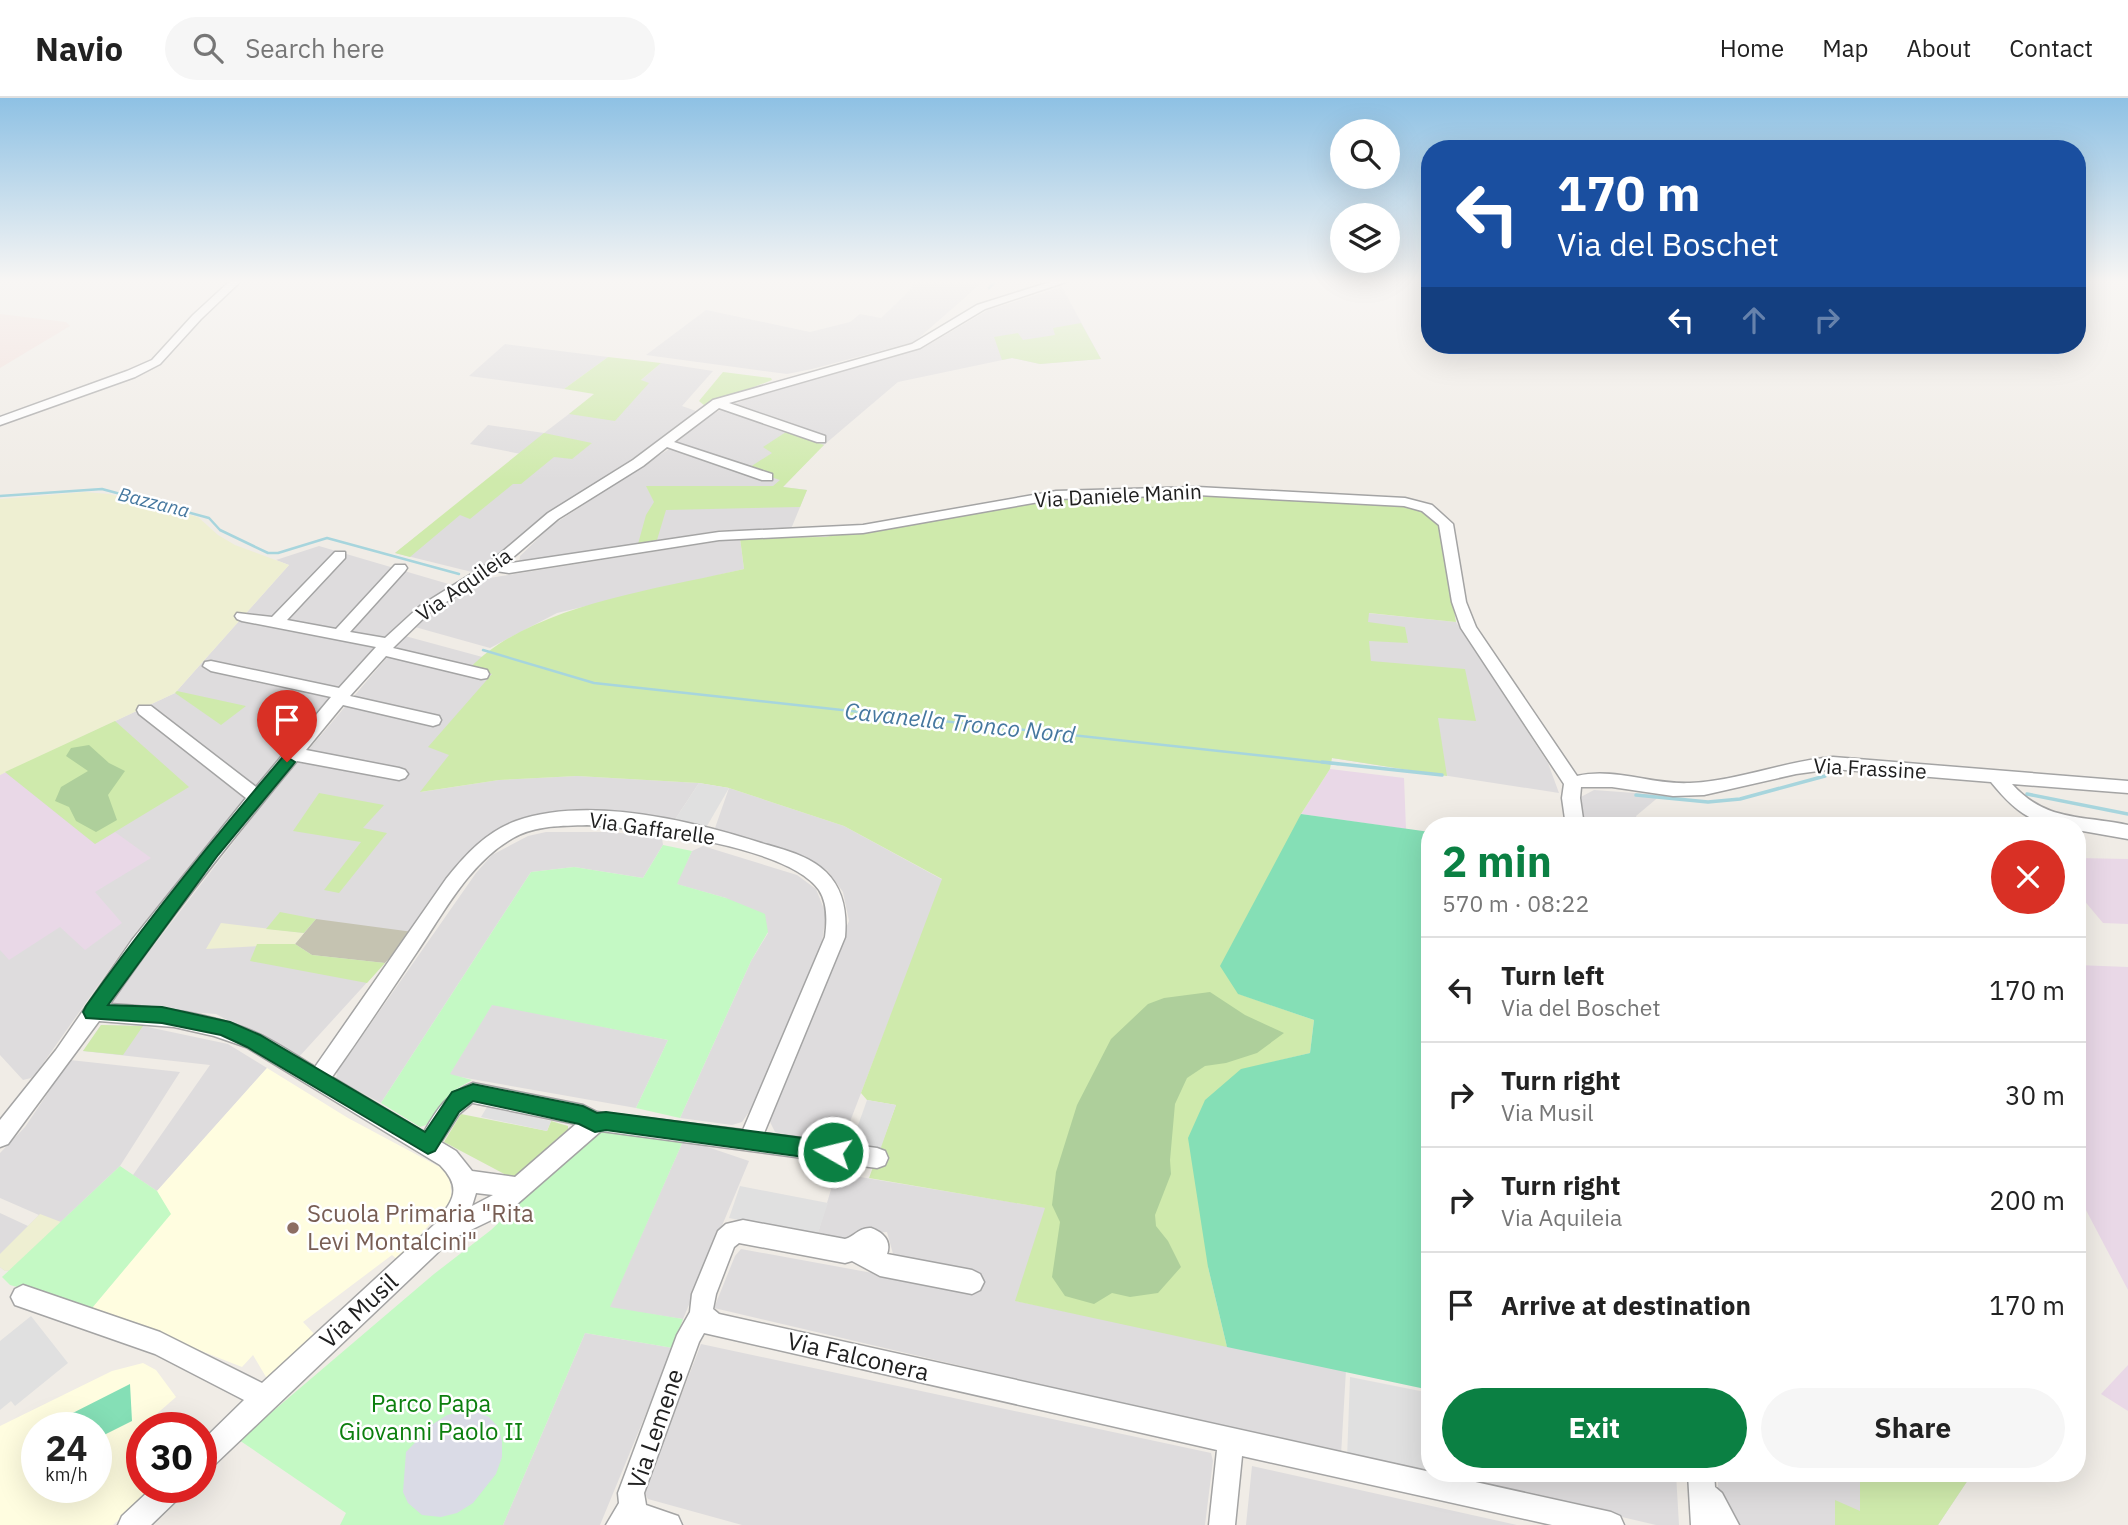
<!DOCTYPE html>
<meta charset="utf-8">
<style>
body{margin:0;font-family:"IBM Plex Sans",sans-serif;background:#f6f6f6;color:#222;height:100vh;display:flex;flex-direction:column;font-size:26px;white-space:nowrap}
*{box-sizing:border-box;margin:0}
p{font-size:23px;color:#767676}
.icon{flex:none;width:38px;height:38px;fill:none;stroke:currentColor;stroke-width:2;stroke-linecap:round;stroke-linejoin:round}
.map{position:relative;flex:1;overflow:hidden}
.details{position:absolute;left:1421px;top:719px;width:665px;height:665px;display:flex;flex-direction:column;background:#fff;border-radius:28px;box-shadow:0 7px 28px #0002}
.details>*{flex:none}
.top-card{position:absolute;left:1421px;top:42px;width:665px;height:214px;border-radius:28px;box-shadow:0 7px 28px #0002;background:#1a4fa0;color:#fff;overflow:hidden}
.buttons{position:absolute;left:1330px;top:21px;display:grid;gap:14px}
.buttons a{display:grid;place-items:center;width:70px;height:70px;border-radius:50%;background:#fff;box-shadow:0 7px 28px #0002;font-size:35px}
.speed{position:absolute;left:21px;top:1314px;display:flex;gap:14px;font-size:35px;font-weight:700;text-align:center}
.speed>*{display:grid;place-content:center;width:91px;height:91px;border-radius:50%;background:#fff;box-shadow:0 7px 28px #0002;line-height:1}
.speed small{font-size:18px;font-weight:400}
.speed .limit{border:10px solid #d22;background:#fff;color:#111}
.pin{position:absolute;display:grid;place-items:center;width:60px;height:60px;color:#fff;margin:-72px -30px;border-radius:50% 50% 50% 0;rotate:-45deg;box-shadow:0 0 7px #0007}
.pin .icon{rotate:45deg}
.me{position:absolute;width:77px;margin:-38px;rotate:278deg;stroke-linejoin:round;filter:drop-shadow(0 0 5px #0008)}
.turn{display:flex;align-items:center;gap:24px;height:147px;padding:0 21px;font-size:32px}
.turn .icon{width:91px;height:91px;stroke-width:2.5}
.turn b{display:block;font-size:49px;line-height:60px}
.lanes{display:flex;align-items:center;height:66px;padding:0 21px;background:#0003;justify-content:center;gap:35px;direction:ltr}
.lanes .off{opacity:.35}
.round{display:grid;place-items:center;flex:none;width:74px;height:74px;border-radius:37px;background:#f6f6f6}
.head{display:flex;align-items:center;justify-content:space-between;height:119px;padding:0 21px}
h1{font-size:42px;font-weight:700;line-height:52px;color:#0b8043}
.button{display:flex;gap:14px;margin-top:auto;padding:14px 21px}
.button a{flex:1;height:80px;border-radius:42px;background:#0b8043;color:#fff;font-size:28px;font-weight:700;line-height:80px;text-align:center}
.button a+a{background:#f6f6f6;color:#222}
ul{padding:0;list-style:none}
li{display:flex;align-items:center;gap:21px;height:105px;padding:0 21px;border-top:2px solid #e0e0e0}
li div{flex:1}
li b{display:block;font-size:26px}
li em{font-style:normal}
header{display:flex;align-items:center;gap:42px;box-sizing:border-box;height:98px;padding:0 35px;background:#fff;border-bottom:2px solid #e0e0e0}
header strong{font-size:33px}
nav{display:flex;gap:38px;margin-inline-start:auto;font-size:24px}
.search{width:490px;height:63px;background:#f6f6f6;display:flex;align-items:center;gap:18px;box-sizing:border-box;padding:0 24px;border-radius:38px;color:#767676;font-size:26px}
.map>svg:first-child{display:block}
.residential{fill:#dedcdd}
.industrial{fill:#e9d8e7}
.education{fill:#fffde0;fill-rule:evenodd}
.military{fill:#f2ded9}
.construction{fill:#c5c3b1}
.farmland{fill:#eeefd2}
.grass{fill:#cfeaac}
.forest{fill:#aecf9b}
.park{fill:#c4f9c4}
.pitch{fill:#85dfb6}
.parking{fill:#e0e0e0}
.plaza{fill:#dadbe6}
.lines{fill:none;stroke-linecap:round;stroke-linejoin:round}
.stream-far1{stroke:#a7d5dd;stroke-width:2.5}
.stream{stroke:#a7d5dd;stroke-width:3.5}
.minor-casing{stroke:#a4a4a4;stroke-width:3}
.minor{fill:#fff;fill-rule:evenodd}
.route{fill:#0b8043;stroke:#07532c;stroke-width:2}
.education-dot{fill:#8d6e63;stroke:#fff;stroke-width:2.5}
.labels{text-anchor:middle;stroke-width:5;stroke-linejoin:round;paint-order:stroke}
.far-water-label{font-size:19px;font-style:italic;fill:#46789f;stroke:#fff}
.street-label{font-size:21px;fill:#202020;stroke:#fff}
.water-label{font-size:23px;font-style:italic;fill:#46789f;stroke:#fff}
.near-education-label{font-size:24px;fill:#785e54;stroke:#fff;text-anchor:start}
.near-street-label{font-size:24px;fill:#202020;stroke:#fff}
.near-park-label{font-size:24px;fill:#0c7f0e;stroke:#fff}
</style>
<header>
<strong>Navio</strong>
<div class="search"><svg class="icon" aria-label="search" viewBox="0 0 24 24"><circle cx="10" cy="10" r="6"/><path d="M15 15l6 6"/></svg>Search here</div>
<nav><a>Home</a><a>Map</a><a>About</a><a>Contact</a></nav>
</header>
<div class="map">
<svg width="2128" height="1427" viewBox="0 0 2128 1427">
<rect width="100%" height="100%" fill="#f0ece6"/>
<!-- residential -->
<path class="residential" d="M916,183H984L914,244L812,271L787,276L646,257L706,212L810,234L850,224L860,216L881,220L910,192Z
M1062,189L1101,261L1040,266L1012,260L898,284L818,352L783,389L807,392L791,431L721,432L519,466L520,458L551,428L672,349L697,325L724,310L767,294L923,250L988,212Z
M505,246L608,259L564,291L469,278Z
M661,265L713,273L682,308L696,313L642,359L564,406L476,475L395,455L521,356L470,346L488,327L544,335L615,281L640,283Z
M740,440L744,471L557,515L490,550L415,529L453,498L489,480Z
M319,448L452,487L384,542L135,835L37,974L31,980L23,982L0,957V677L175,595L289,467L276,462Z
M1278,506L1456,524L1548,665L1559,695L1332,660Z
M405,538L519,569L421,694L499,682L577,678L699,685L674,723L557,713L500,732L461,763L413,834L298,960L216,916L107,908L266,702Z
M729,690L844,728L943,782L841,1047L775,1034L767,1018L849,823L843,794L827,772L715,730Z
M1594,692L1661,697L1636,718L1640,728H1585L1579,700Z
M546,734H612L662,740L663,747L643,780L574,769L531,774L381,1005L336,981L337,974L476,775L492,757L528,738Z
M703,748L797,777L816,791L826,816L822,844L751,1011L742,1024L732,1027L680,1020L751,863L768,835L726,800L676,786L692,753Z
M492,906L668,942L636,1010L449,977Z
M101,927L143,928L228,946L267,970L157,1093L133,1077L210,967L83,953Z
M70,962L180,974L120,1068L10,1172L5,1173L0,1169V1115L28,1128L39,1117L0,1100V1055L25,1029Z
M684,1041L749,1063L683,1221L609,1210Z
M836,1075L1046,1110L1016,1203L1346,1272L1341,1357L714,1210L735,1158L741,1151L933,1186L895,1163L887,1134L864,1136L850,1143L817,1138Z
M585,1235L673,1250L600,1427H503Z
M701,1246L1211,1355L1213,1363L1205,1427H742L648,1401L644,1394Z
M1252,1368L1517,1427H1246Z
M1439,1376H1676L1679,1427H1656Z
M1718,1376H1972L1938,1427H1736L1718,1393Z"/>
<!-- industrial -->
<path class="industrial" d="M1330,671L1404,680L1406,731L1301,716Z
M5,674L95,746L115,734L151,760L95,794L122,825L85,852L60,829L9,862L0,852V677Z
M2077,760L2128,761V826L2103,825L2077,794Z
M2077,867L2128,869V1192L2077,1095Z
M2128,1267V1313L2101,1296Z"/>
<!-- education -->
<path class="education" d="M267,970L348,1020L449,1074L452,1101L398,1162L392,1157L303,1224L317,1239L269,1284L253,1257L242,1269L92,1210L170,1116L157,1093Z
M143,1265L156,1272L176,1299L152,1320L153,1330H142V1390H154L113,1427H0V1328L112,1273ZM37,1330H96V1390H37Z"/>
<!-- military -->
<path class="military" d="M0,216L66,224L70,228L0,270Z"/>
<!-- construction -->
<path class="construction" d="M316,821L413,834L385,865L312,857L295,846Z"/>
<!-- farmland -->
<path class="farmland" d="M85,394L109,396L198,419L218,437L235,447L289,467L175,595L0,677V401Z
M221,825L304,835L295,846L206,851Z
M40,1116L61,1124L10,1172L5,1173L0,1169V1156Z"/>
<!-- grass -->
<path class="grass" d="M1081,225L1101,261L1040,266L1012,260L1002,262L994,239L1018,235L1023,242L1055,237L1053,230Z
M608,259L661,265L641,282L649,285L615,323L569,316L594,296L564,291Z
M723,274L771,280L772,282L705,308L699,303Z
M786,334L824,347L783,389L807,392L800,409L666,412L657,442L638,446L646,417L654,404L646,388H773L780,382L747,371L772,355L763,349Z
M544,335L592,345L572,361L554,359L521,386H513L470,421L460,417L410,459L395,455Z
M1114,396L1349,403L1414,410L1434,417L1440,428L1456,524L1369,515L1368,524L1405,529L1408,545L1369,543L1371,563L1465,571L1476,623L1438,620L1447,678L1332,660L1330,671L1301,716L1239,896L1314,922L1310,955L1241,972L1208,1169L1227,1249L1015,1203L1045,1110L869,1080L896,1007L867,1002L861,995L942,781L844,728L729,690L699,685L577,678L499,682L420,694L449,657L428,649L492,576L470,570C530,507 659,491 744,471L740,440L825,439L1020,405Z
M177,593L246,608L221,627L175,595Z
M115,623L189,689L95,746L5,674Z
M319,695L384,707L363,730L387,735L339,795L324,792L361,744L293,733Z
M280,814L316,821L304,835L266,831Z
M257,846H295L312,857L385,865L367,885L250,863Z
M101,927L143,928L123,957L83,953Z
M461,1016L547,1033L551,1023L568,1028V1033L516,1078L510,1079L444,1044Z
M1860,1376H1972L1938,1427H1835V1402L1860,1413Z"/>
<!-- forest -->
<path class="forest" d="M89,647L109,665L125,673L108,697L117,722L96,734L76,723L69,709L55,703L61,689L88,673L66,658L71,650Z
M1210,894L1245,917L1284,935L1257,955L1226,965L1205,968L1187,980L1175,1006L1170,1062L1171,1076L1155,1117L1156,1128L1168,1143L1181,1169L1158,1195L1130,1199L1112,1195L1094,1206L1065,1198L1052,1179L1060,1124L1052,1107L1056,1074L1077,1007L1111,941L1148,906L1164,900Z"/>
<!-- park -->
<path class="park" d="M663,747L692,753L677,786L726,800L765,816L768,834L751,863L680,1020L636,1010L668,942L492,907L450,976L472,982L451,994L426,1027L420,1029L381,1005L531,774L574,769L643,780Z
M603,1029L684,1041L610,1209L683,1221L673,1250L585,1235L503,1427H340L346,1415L239,1342L434,1176L491,1132L588,1040Z
M120,1068L157,1093L171,1116L92,1210L10,1187L2,1179Z"/>
<!-- pitch -->
<path class="pitch" d="M1301,716L1430,734V1292L1227,1249L1208,1169L1188,1040L1205,1002L1241,971L1310,955L1314,922L1238,896L1220,868Z
M130,1286L132,1323L96,1341V1330H49V1327Z"/>
<!-- parking -->
<path class="parking" d="M699,685L729,690L707,728L674,723Z
M867,1002L896,1007L879,1055L850,1050Z
M487,1009L551,1023L547,1033L481,1019Z
M740,1088L828,1105L817,1138L729,1120Z
M31,1218L68,1265L15,1308L11,1303L0,1312V1243Z
M1350,1279L1430,1295V1376L1347,1361Z"/>
<!-- plaza -->
<path class="plaza" d="M463,1313L477,1314L489,1319L498,1329L502,1343V1359L496,1376L473,1405L457,1415L441,1419L422,1417L408,1405L403,1394L406,1354L433,1326L447,1317Z"/>
<g class="lines">
<!-- stream-far1 -->
<path class="stream-far1" d="M989,190L996,183
M0,398L102,391L209,420L220,432L268,455H278L327,440L459,476
M483,552L594,585L1338,666"/>
<!-- stream -->
<path class="stream" d="M1322,664L1442,677
M2027,696L2128,716
M1636,697L1708,704L1740,701L1825,678"/>
<!-- minor casing -->
<g class="minor-casing">
<path id="minor" d="M230,183H241L201,221L160,266L135,279L0,327V319L127,273L152,262L193,217Z
M1053,183H1069L985,211L920,250L729,305L825,338V344H817L719,310L674,344L772,376V382H762L667,349L643,368L558,421L505,466L719,434L863,427L1056,393L1197,389L1405,400L1432,407L1453,426L1466,504L1476,529L1577,678C1614,669 1652,687 1690,685C1739,683 1784,663 1833,659L2128,683V695L2012,686C2046,724 2083,717 2128,727V741L2077,732V728C2034,728 2018,717 1991,684L1833,671L1796,676L1704,697L1673,698L1612,689H1581L1580,700L1584,728H1566L1562,700L1564,686L1461,530L1452,504L1439,427L1422,413L1404,408L1197,397L1056,401L863,435L719,442L509,475L496,473L430,514L393,550L487,572L489,576L487,580L481,581L386,558L350,598L439,618L441,622L439,626L433,628L343,607L306,652L399,670L405,672L408,676L405,680L399,682L297,663C232,741 168,821 110,906C161,909 213,915 259,936C278,945 297,958 315,969L446,781C465,757 486,734 516,723C587,698 688,722 758,744C781,751 809,757 826,774C844,792 847,815 845,839L764,1035L877,1050L885,1053L888,1060L885,1067L877,1070L601,1033L508,1114L452,1141L210,1371L201,1375V1344L244,1302L155,1256L15,1207L11,1199L15,1191L23,1187L160,1234L262,1285L436,1125C453,1102 463,1091 440,1067L246,949L214,938L174,929L99,923L8,1046L0,1049V1022L56,952L132,842L246,700L139,616L137,612L139,608H151L256,689L331,599L211,573L203,568L205,564L211,563L339,590L376,549L242,523L237,521L235,518L237,515L272,519L335,454H345V460L287,522L336,531L395,467H405L407,470L405,473L350,534L385,540L420,508L489,465L548,415L633,362L713,302L912,246L977,207ZM587,727C639,730 789,748 819,792C828,806 827,824 825,839L743,1032L597,1014L583,1007L473,985C447,995 437,1011 424,1034L332,979C361,938 389,896 417,854C444,814 470,764 513,740C535,727 562,728 587,727ZM472,1005H473L576,1026L515,1079L472,1073L456,1053L441,1044L459,1016ZM476,1095L493,1097L472,1108Z
M743,1122L845,1141C854,1139 859,1129 871,1130C882,1134 892,1142 887,1156L972,1172L980,1176L984,1184L980,1192L972,1196L880,1178L852,1163L845,1165L739,1145L734,1149L716,1196L713,1211L719,1216L1611,1414L1620,1418L1624,1427H1552L1242,1358L1235,1427H1209L1217,1352L704,1235L699,1244L644,1395L646,1407L678,1418L682,1427H606L619,1405L618,1395L677,1237L690,1214L692,1196L718,1133L726,1126Z
M1688,1376H1714L1715,1389L1722,1395L1739,1427H1691Z
M152,1390H184L180,1399L151,1427H118L122,1418Z"/>
</g>
<!-- minor -->
<use href="#minor" class="minor"/>
</g>
<!-- sky -->
<linearGradient id="sky" x2="0" y2="1"><stop stop-color="#8ec1e4"/><stop offset="0.48" stop-color="#f8f6f4"/><stop offset="1" stop-color="#f8f6f4" stop-opacity="0"/></linearGradient>
<rect width="2128" height="382" fill="url(#sky)"/>
<!-- route -->
<path class="route" d="M287,659L295,664L292,668L218,757L108,907L162,909L230,924L260,937L425,1034L452,994L473,986L583,1008L597,1015L606,1014L833,1044L840,1047L843,1054L840,1060L833,1063L606,1032L595,1034L579,1026L473,1003L459,1014L435,1053L428,1056L247,949L221,937L162,925L86,920L83,914L86,908C147,822 213,741 282,660Z"/>
<!-- markers -->
<circle class="education-dot" cx="293" cy="1130" r="7"/>
<g class="labels">
<!-- far-water labels -->
<g class="far-water-label">
<text transform="translate(154 404) rotate(14)" y="7">Bazzana</text>
</g>
<!-- street labels -->
<g class="street-label">
<text transform="translate(1118 398) rotate(-3)" y="7">Via Daniele Manin</text>
<text transform="translate(464 487) rotate(-35)" y="7">Via Aquileia</text>
<text transform="translate(1870 671) rotate(3)" y="7">Via Frassine</text>
<text transform="translate(652 731) rotate(8)" y="7">Via Gaffarelle</text>
</g>
<!-- water labels -->
<g class="water-label">
<text transform="translate(960 625) rotate(6)" y="8">Cavanella Tronco Nord</text>
</g>
<!-- near-education labels -->
<g class="near-education-label">
<text x="307" y="1124">Scuola Primaria "Rita<tspan x="307" dy="28">Levi Montalcini"</tspan></text>
</g>
<!-- near-street labels -->
<g class="near-street-label">
<text transform="translate(359 1213) rotate(-43)" y="8">Via Musil</text>
<text transform="translate(858 1259) rotate(13)" y="8">Via Falconera</text>
<text transform="translate(656 1331) rotate(-71)" y="8">Via Lemene</text>
</g>
<!-- near-park labels -->
<g class="near-park-label">
<text x="431" y="1314">Parco Papa<tspan x="431" dy="28">Giovanni Paolo II</tspan></text>
</g>
</g>
</svg>
<div class="buttons">
<a><svg class="icon" aria-label="search" viewBox="0 0 24 24"><circle cx="10" cy="10" r="6"/><path d="M15 15l6 6"/></svg></a>
<a><svg class="icon" aria-label="layers" viewBox="0 0 24 24"><path d="M12 4l9 5-9 5-9-5zM3 14l9 5 9-5"/></svg></a>
</div>
<div class="speed"><div>24<small>km/h</small></div><div class="limit">30</div></div>
<div class="pin" style="left:287px;top:664px;background:#d93025"><svg class="icon" aria-label="arrive" viewBox="0 0 24 24"><path d="M6 21V4h12l-3 4 3 4H6"/></svg></div>
<svg class="me" style="left:833px;top:1054px" viewBox="-20 -20 40 40"><circle r="17" fill="#0b8043" stroke="#fff" stroke-width="3"/><path d="M0-11L8 9 0 5-8 9z" fill="#fff"/></svg>
<div class="top-card">
<div class="turn"><svg class="icon" aria-label="left" viewBox="0 0 24 24"><path d="M17 20v-9H6M10 6l-5 5 5 5"/></svg><div><b>170 m</b>Via del Boschet</div></div>
<div class="lanes"><svg class="icon" aria-label="left" viewBox="0 0 24 24"><path d="M17 20v-9H6M10 6l-5 5 5 5"/></svg><svg class="icon off" aria-label="ahead" viewBox="0 0 24 24"><path d="M12 20V5M6 11l6-6 6 6"/></svg><svg class="icon off" aria-label="right" viewBox="0 0 24 24"><path d="M7 20v-9h11M14 6l5 5-5 5"/></svg></div>
</div>
<section class="details">
<div class="head"><div><h1>2 min</h1><p>570 m · 08:22</p></div><a class="round" style="background:#d93025;color:#fff"><svg class="icon" aria-label="close" viewBox="0 0 24 24"><path d="M6 6l12 12M18 6L6 18"/></svg></a></div>
<ul>
<li><svg class="icon" aria-label="left" viewBox="0 0 24 24"><path d="M17 20v-9H6M10 6l-5 5 5 5"/></svg><div><b>Turn left</b><p>Via del Boschet</p></div><em>170 m</em></li>
<li><svg class="icon" aria-label="right" viewBox="0 0 24 24"><path d="M7 20v-9h11M14 6l5 5-5 5"/></svg><div><b>Turn right</b><p>Via Musil</p></div><em>30 m</em></li>
<li><svg class="icon" aria-label="right" viewBox="0 0 24 24"><path d="M7 20v-9h11M14 6l5 5-5 5"/></svg><div><b>Turn right</b><p>Via Aquileia</p></div><em>200 m</em></li>
<li><svg class="icon" aria-label="arrive" viewBox="0 0 24 24"><path d="M6 21V4h12l-3 4 3 4H6"/></svg><div><b>Arrive at destination</b></div><em>170 m</em></li>
</ul>
<div class="button"><a>Exit</a><a>Share</a></div>
</section>
</div>
